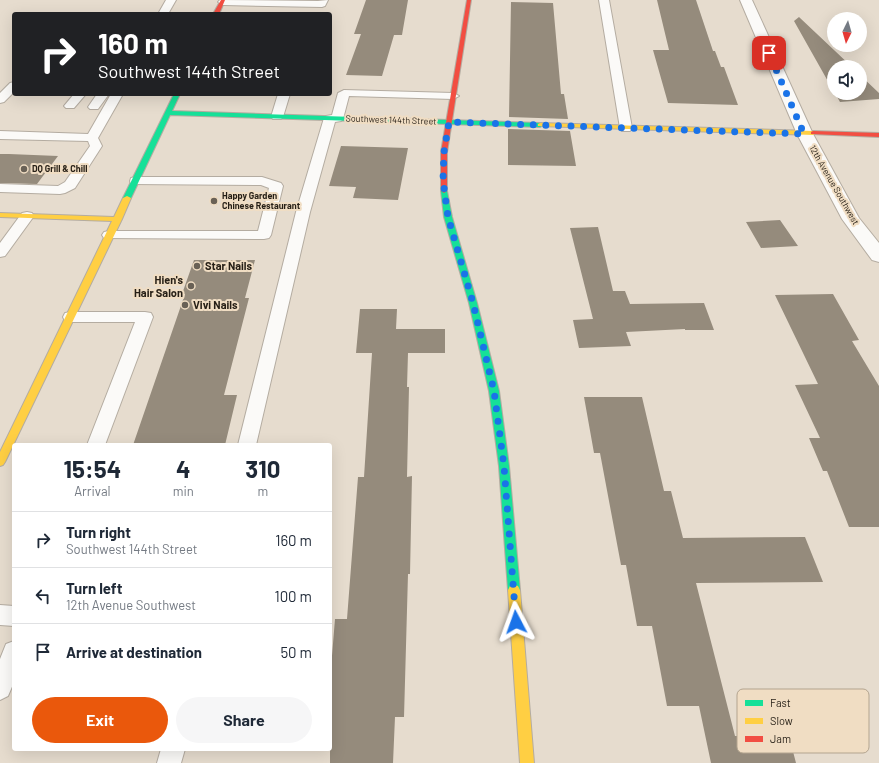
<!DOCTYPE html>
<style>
body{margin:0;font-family:Barlow,sans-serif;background:#f6f6f7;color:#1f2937;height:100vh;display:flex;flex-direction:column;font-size:15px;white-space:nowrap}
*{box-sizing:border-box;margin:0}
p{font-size:13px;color:#747a83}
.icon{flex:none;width:22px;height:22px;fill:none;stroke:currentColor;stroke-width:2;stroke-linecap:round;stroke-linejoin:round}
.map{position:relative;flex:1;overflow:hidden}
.panel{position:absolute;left:12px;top:443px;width:320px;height:308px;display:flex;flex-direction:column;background:#fff;border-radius:4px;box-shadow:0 4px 16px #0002}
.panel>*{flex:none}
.hud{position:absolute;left:12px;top:12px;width:320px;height:84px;border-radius:4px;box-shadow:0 4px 16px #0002;background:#202124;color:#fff;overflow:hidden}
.needle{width:26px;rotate:185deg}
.fabs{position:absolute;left:827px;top:12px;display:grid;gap:8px}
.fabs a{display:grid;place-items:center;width:40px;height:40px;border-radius:50%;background:#fff;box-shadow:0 4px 16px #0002;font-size:20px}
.pin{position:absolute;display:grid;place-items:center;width:34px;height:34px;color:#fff;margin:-17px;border-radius:8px;box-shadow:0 2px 6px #0006}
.me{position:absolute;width:44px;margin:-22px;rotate:356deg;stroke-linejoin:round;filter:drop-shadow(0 0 3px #0008)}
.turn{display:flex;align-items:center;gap:14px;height:84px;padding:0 20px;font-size:18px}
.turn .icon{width:52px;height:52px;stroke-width:2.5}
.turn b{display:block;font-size:28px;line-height:34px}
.eta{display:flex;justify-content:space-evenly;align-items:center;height:68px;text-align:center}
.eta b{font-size:24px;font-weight:700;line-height:28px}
.button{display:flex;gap:8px;margin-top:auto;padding:8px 20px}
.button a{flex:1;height:46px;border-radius:24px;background:#ea580c;color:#fff;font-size:16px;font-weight:700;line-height:46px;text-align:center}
.button a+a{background:#f6f6f7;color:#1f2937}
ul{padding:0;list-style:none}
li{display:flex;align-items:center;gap:12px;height:56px;padding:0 20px;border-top:1px solid #e0e1e3}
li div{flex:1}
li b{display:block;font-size:15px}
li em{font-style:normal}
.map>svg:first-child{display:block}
.building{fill:#958b7c}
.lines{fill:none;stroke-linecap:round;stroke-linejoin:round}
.lane-casing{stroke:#b4aca1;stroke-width:2}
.street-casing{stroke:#b4aca1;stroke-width:2}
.fast-casing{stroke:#b4aca1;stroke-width:2}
.slow-casing{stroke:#b4aca1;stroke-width:2}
.jam-casing{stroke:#b4aca1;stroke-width:2}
.lane{fill:#fbfaf8;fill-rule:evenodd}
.street{fill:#fbfaf8;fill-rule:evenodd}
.fast{fill:#16e098;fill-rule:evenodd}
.slow{fill:#ffcf43;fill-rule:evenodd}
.jam{fill:#f24e42;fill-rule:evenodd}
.route{stroke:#1a73e8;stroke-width:7;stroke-dasharray:0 12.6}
.poi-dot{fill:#696156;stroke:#f0ddc3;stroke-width:1.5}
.labels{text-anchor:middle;stroke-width:4;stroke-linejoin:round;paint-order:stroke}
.far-street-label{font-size:9px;fill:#261f16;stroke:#f0ddc3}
.far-poi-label{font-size:9px;font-weight:bold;fill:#261f16;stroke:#f0ddc3;text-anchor:start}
.poi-label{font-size:11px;font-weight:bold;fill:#261f16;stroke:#f0ddc3;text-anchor:start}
.key{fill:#f0ddc3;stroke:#b3a48f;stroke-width:1}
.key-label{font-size:11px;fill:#261f16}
</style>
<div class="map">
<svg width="879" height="763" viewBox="0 0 879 763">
<rect width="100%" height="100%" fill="#e6dcce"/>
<!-- building -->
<path class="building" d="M366,0H408L402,35H394L382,76L346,75L361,34H354Z
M657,0H696L713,51H715L721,67H724L738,105L668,103L653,50H669Z
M511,2L553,3L561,94H564L568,119L509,117Z
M799,17L852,67H834V92L794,21Z
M860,75L879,93V99L840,102L835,93H860Z
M508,129L570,131L576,166L508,165Z
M341,146L408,148L398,200L353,198L356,187L329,186Z
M0,154H9L58,156L37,184L0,183Z
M780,220L798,246L761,248L746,222Z
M598,227L613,291H625L630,304L704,303L714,330H685V329L626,332L631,346L579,348L573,320L593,319L570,228Z
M194,260H255L245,298H249L224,395H237L225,445H133L185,294H182Z
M833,294L859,340L852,341L879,386V527H849L827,471H823L809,438H820L795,385L818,384L775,295Z
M360,309H397L396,329H445V353H408L407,387H409L407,477L412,476L410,574H408L404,717H395L393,763H330V680L335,619H347L358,477H364L372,353H356Z
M584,397H642L664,491H671L683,538L805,537L823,582L696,583L735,736H789L796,763H711L699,706H667L652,626H637L626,565H621L600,453H594Z"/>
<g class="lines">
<!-- lane casing -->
<g class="lane-casing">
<path id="lane" d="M166,0H176L168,14H158Z
M220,0L318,1L328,0L325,6L322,7L223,5L218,2Z
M599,0H609L632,128L630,131H622L620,128Z
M14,82V92L4,102L0,103V93L10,83Z
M344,90L453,93L459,96L453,99L349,96L343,119L341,121L335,122L310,212L256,445H238L296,212L324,118L326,116L332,115L338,93Z
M74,94H86L74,108H66L64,106Z
M97,94H109L98,109H90L88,107Z
M111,94H123L98,138L102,146L75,188L65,193L60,194L0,192V184L58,186L65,182L90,146L88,141L0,139V131L88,134Z
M278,94H290L283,117L281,119H273L271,117Z
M136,177H262L281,183L283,186L271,235L269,238L264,239L104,238L102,235L104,232L109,231H258L269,188L261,185L131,184L130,181L131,178Z
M27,212L32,213L34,216L5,256L0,257V243L22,213Z
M71,312H145L151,313L153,317L105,445H87L135,322H71L65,321L63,317L65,313Z
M0,605L14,606V626L0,625Z
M14,641V682L8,696L0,700V659L6,644Z
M161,749H185L181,763H157Z"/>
</g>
<!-- street casing -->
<g class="street-casing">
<path id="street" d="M740,0H752L813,134L859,218L879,243V262L872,260L842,219L797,134Z"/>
</g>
<!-- fast casing -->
<g class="fast-casing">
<path id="fast" d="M174,94H180L172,111L540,123L543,125L540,127L170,115L131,198L127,200L123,198Z
M444,189L447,191L452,217L477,303L499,391L509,466L520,590L518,594L514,595L510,594L508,590L499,466L489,391L469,303L444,217L441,191Z"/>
</g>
<!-- slow casing -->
<g class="slow-casing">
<path id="slow" d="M540,123L813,131L816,133L813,135L538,126V124Z
M127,196L131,198L122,219L5,462L3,465L0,466V452L112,221L0,217V213L114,217L123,198Z
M514,585L518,586L520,590L534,763H520L508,590L510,586Z"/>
</g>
<!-- jam casing -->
<g class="jam-casing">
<path id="jam" d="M221,0H225L219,14H213Z
M467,0H471L447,152V191L444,193L441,191V152Z
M813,131L879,133V137L811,134V132Z"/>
</g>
<!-- lane -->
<use href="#lane" class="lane"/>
<!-- street -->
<use href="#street" class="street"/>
<!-- fast -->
<use href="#fast" class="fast"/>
<!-- slow -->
<use href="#slow" class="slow"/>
<!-- jam -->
<use href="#jam" class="jam"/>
</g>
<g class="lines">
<!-- route -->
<path class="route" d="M516,622L504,466L494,391L473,303L448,217L443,180L444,152L449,122L804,134L769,53"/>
</g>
<!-- markers -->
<g class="poi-dot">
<circle cx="24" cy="169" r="4"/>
<circle cx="214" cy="201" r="4"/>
<circle cx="197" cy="266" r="4"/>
<circle cx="191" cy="286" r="4"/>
<circle cx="185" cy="305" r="4"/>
</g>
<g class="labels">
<!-- far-street labels -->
<g class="far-street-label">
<text transform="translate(391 120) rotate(2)" y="3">Southwest 144th Street</text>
<text transform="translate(834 185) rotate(60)" y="3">12th Avenue Southwest</text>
</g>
<!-- far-poi labels -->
<g class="far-poi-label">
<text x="32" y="172">DQ Grill &amp; Chill</text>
<text x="222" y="199">Happy Garden<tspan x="222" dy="10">Chinese Restaurant</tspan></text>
</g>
<!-- poi labels -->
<g class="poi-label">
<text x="205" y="270">Star Nails</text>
<text x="183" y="284" text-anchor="end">Hien's<tspan x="183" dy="13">Hair Salon</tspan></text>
<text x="193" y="309">Vivi Nails</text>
</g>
</g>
<!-- legend -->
<rect x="737" y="689" width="132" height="64" rx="6" class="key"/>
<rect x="745" y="700" width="18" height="6" fill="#16e098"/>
<rect x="745" y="718" width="18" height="6" fill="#ffcf43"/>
<rect x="745" y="736" width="18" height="6" fill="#f24e42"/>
<g class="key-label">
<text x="770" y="707">Fast</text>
<text x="770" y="725">Slow</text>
<text x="770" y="743">Jam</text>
</g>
</svg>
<div class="fabs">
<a><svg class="needle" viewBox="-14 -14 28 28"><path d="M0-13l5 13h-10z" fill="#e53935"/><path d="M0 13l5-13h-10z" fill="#747a83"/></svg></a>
<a><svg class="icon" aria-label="sound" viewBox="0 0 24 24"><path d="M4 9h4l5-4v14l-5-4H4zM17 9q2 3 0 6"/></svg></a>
</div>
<div class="pin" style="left:769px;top:53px;background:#d93025"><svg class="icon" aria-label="arrive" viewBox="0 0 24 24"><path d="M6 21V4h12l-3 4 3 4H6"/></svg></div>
<svg class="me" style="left:516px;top:622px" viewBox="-20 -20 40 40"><path d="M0-17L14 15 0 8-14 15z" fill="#1a73e8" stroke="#fff" stroke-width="4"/></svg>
<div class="hud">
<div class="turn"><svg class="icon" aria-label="right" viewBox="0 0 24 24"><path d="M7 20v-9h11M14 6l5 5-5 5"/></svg><div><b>160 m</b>Southwest 144th Street</div></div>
</div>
<section class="panel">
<div class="eta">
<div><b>15:54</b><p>Arrival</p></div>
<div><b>4</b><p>min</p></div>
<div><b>310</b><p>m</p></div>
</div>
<ul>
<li><svg class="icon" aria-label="right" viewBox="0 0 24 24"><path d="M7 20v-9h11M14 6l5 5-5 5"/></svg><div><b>Turn right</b><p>Southwest 144th Street</p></div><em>160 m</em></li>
<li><svg class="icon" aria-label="left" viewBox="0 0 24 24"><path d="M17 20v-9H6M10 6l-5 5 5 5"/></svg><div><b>Turn left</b><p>12th Avenue Southwest</p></div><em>100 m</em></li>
<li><svg class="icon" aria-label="arrive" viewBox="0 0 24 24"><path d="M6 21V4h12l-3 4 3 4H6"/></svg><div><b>Arrive at destination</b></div><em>50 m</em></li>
</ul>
<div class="button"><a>Exit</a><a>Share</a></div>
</section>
</div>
